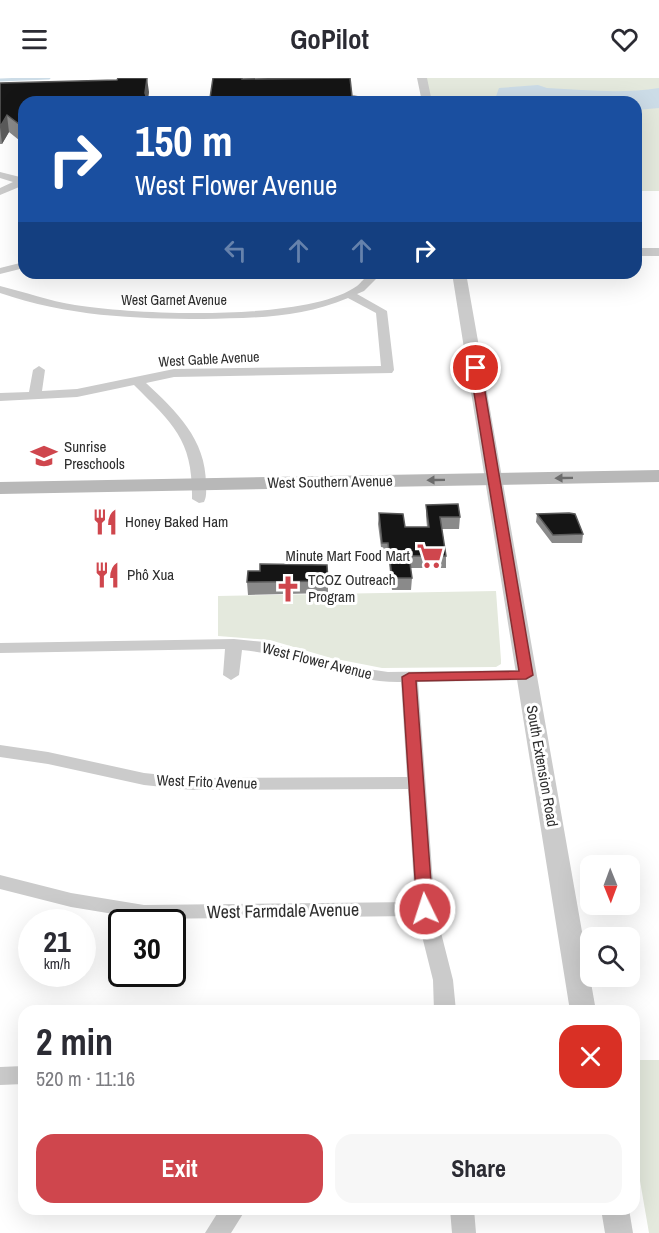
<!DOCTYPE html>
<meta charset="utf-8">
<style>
body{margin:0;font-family:"Archivo Narrow",sans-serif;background:#f7f7f7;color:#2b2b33;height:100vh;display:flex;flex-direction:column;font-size:22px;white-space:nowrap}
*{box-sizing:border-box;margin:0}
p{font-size:20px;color:#7c7c81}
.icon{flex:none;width:33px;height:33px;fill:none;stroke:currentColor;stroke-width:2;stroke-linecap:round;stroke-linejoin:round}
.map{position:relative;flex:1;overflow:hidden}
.drawer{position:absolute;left:18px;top:927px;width:622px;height:210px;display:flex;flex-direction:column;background:#fff;border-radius:18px;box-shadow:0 6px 24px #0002}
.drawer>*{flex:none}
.top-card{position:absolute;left:18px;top:18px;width:624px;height:183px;border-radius:18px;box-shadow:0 6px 24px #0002;background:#1a4fa0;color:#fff;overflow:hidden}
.needle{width:39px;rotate:179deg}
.buttons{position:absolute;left:580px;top:777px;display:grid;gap:12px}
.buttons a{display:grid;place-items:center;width:60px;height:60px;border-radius:12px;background:#fff;box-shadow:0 6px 24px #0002;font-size:30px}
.speed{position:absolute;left:18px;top:831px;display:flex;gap:12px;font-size:30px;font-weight:700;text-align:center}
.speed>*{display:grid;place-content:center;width:78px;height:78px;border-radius:50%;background:#fff;box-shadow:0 6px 24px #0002;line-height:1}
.speed small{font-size:15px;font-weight:400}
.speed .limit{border:3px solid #111;border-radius:9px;background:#fff;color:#111}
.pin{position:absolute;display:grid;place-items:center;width:51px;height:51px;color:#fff;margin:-26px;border:3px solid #fff;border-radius:50%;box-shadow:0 2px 6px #0007}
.me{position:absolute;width:66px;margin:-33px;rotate:356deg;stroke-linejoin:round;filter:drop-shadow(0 0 4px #0008)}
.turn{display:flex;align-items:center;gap:21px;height:126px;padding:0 18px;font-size:27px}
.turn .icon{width:78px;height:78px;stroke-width:2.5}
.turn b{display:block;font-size:42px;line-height:51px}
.lanes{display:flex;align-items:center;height:57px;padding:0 18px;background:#0003;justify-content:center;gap:30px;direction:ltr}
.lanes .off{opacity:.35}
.round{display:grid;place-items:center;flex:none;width:63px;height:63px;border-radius:18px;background:#f7f7f7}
.summary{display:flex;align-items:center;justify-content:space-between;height:102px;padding:0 18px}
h1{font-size:36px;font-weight:700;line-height:45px}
.primary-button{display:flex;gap:12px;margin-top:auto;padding:12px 18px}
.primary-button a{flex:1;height:69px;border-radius:18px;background:#cf464d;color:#fff;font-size:24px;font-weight:700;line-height:69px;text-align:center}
.primary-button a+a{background:#f7f7f7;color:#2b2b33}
header{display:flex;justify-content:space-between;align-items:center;height:78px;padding:0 18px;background:#fff;font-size:27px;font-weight:700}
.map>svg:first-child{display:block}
.green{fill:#e4e9dd}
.water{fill:#ccdce7}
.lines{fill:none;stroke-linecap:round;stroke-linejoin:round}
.stream{stroke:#ccdce7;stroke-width:3}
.minor{fill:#cbcbcb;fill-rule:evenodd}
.tertiary{fill:#cbcbcb;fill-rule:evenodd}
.secondary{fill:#b8b8b8;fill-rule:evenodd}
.wall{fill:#8a8a8a}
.shaded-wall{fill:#5b5b5b}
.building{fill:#151515;stroke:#5b5b5b;stroke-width:1.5}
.oneway{fill:#6c6c6c}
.route{fill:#cf464d;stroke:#872e32;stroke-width:1.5}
.labels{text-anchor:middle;stroke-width:6;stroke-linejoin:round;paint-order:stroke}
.far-street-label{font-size:14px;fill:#2e2e2e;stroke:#fff}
.poi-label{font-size:15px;fill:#2e2e2e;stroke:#fff;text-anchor:start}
.street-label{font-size:15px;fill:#2e2e2e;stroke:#fff}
.near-street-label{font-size:18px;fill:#2e2e2e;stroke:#fff}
</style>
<header><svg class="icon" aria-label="menu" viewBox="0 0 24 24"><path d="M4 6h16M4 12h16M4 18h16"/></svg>GoPilot<svg class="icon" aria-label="heart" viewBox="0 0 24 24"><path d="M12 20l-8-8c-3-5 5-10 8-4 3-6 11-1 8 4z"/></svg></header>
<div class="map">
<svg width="659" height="1155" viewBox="0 0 659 1155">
<rect width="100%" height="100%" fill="#fff"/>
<!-- green -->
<path class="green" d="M422,0H659V113H636V24H426Z
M496,513L501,582V586L496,589L382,590L331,580L270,562L218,558V518Z
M635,982H659V1155H649L635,1074Z"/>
<!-- water -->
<path class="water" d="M538,7L547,10C584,12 622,16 659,10V30L636,32V24H598L570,18L541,19L542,23L548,24H494L499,10Z"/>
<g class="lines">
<!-- stream -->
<path class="stream" d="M0,2L49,0"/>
<!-- minor -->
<path class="minor" d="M0,94L24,100V107L0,117V110L13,104L0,100Z
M24,184V190L0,196V190Z
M370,195H382L364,213L357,216L387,233L394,292L392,295L174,299L146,305C176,333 206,361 206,406C206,412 207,418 204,424L199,425L192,421C193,362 174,347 134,307L77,319L0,323V315L29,314L33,292L39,288L45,292L42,313L77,311L174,291L381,288L376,235L348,220C301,240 253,240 203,241C134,241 67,238 0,215V208C25,214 49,223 75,227C137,237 307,244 357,208C361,205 365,199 370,195Z
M234,561L265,564L354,589L388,594L526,592L534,597L526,602L418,604L435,831L453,902L456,933H434L433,902L417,838L144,841L71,829L0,811V797L71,815L144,827L415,824L408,711L192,712L144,707L48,686L0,679V667L48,674L144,695L192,700L407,699L401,604C346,605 296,577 242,572L239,597L231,602L223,597L225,571L0,575V565Z
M24,988V1006L0,1007V989Z
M220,1131H246L231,1155H205Z
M450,1131H474L476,1155H452Z"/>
<!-- tertiary -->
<path class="tertiary" d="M417,0H427L432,24H422Z
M636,170H659V178H636Z
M452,195H466L596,933H570Z
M601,1131H629L633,1155H605Z"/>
<!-- secondary -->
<path class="secondary" d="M659,392V404L0,416V404Z"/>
</g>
<!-- wall -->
<path class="wall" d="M117,2L149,14L148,22L24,24V66L9,54L2,66H0V5Z
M426,427L460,439L459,451H442L446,478V490H410L412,500L411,512H392L388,477H382L378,446L379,435L405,449H427L426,438Z
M537,436L583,456L582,465H552L536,444Z
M328,503V515L248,517L247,504Z"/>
<!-- shaded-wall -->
<path class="shaded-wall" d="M147,0L149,14L147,24L145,15Z
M7,37L9,54L2,66L0,49Z"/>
<!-- building -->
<path class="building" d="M118,0H147L145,15L148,24H24V49H23L7,37L0,49V5L117,2Z
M213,0H242V1L349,0H350L352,18L359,19V24H199L203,19L210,20Z
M458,426L460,439H440L446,478H409L412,500H392L388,465H382L379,435L403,436L405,449H429L426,427Z
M569,435L575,436L583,456L553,457L537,436Z
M260,486L327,487L328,503L247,504L248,493H260Z"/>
<!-- one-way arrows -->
<defs><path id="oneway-solid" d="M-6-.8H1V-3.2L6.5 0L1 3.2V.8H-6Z" transform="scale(1.5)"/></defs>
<g class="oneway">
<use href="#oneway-solid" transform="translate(564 400) rotate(179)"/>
<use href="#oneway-solid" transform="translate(436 402) rotate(179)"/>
</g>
<!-- route -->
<path class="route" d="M476,287L481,290L533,597L526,601L416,603L433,831L431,835H419L417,831L402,599L409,595L519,593L470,290Z"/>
<!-- icons -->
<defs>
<g id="school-bare" transform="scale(2.07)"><path d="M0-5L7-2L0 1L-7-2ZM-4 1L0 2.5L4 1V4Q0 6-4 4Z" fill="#cf464d" stroke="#fff" stroke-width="2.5" paint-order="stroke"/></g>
<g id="restaurant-bare" transform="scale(2.07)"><path d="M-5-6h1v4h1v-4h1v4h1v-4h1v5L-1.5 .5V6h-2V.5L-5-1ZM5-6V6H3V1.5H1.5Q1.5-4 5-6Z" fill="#cf464d" stroke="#fff" stroke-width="2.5" paint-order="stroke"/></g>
<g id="supermarket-bare" transform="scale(2.07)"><path d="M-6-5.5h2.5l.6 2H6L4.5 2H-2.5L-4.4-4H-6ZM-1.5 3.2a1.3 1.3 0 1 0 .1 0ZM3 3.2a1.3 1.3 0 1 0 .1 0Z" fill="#cf464d" stroke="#fff" stroke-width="2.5" paint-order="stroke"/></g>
<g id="church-bare" transform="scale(2.07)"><path d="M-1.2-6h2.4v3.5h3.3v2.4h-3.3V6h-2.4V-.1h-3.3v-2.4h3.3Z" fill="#cf464d" stroke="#fff" stroke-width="2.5" paint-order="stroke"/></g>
</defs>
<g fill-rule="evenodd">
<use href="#school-bare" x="44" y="378"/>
<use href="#restaurant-bare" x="105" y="444"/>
<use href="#supermarket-bare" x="430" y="478"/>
<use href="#restaurant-bare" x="107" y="497"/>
<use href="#church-bare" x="288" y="511"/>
</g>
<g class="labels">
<!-- far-street labels -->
<g class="far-street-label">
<text x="174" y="227">West Garnet Avenue</text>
<text transform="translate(209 281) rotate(-3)" y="5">West Gable Avenue</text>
</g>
<!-- poi labels -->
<g class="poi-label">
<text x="64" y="374">Sunrise<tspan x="64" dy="17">Preschools</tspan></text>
<text x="125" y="449">Honey Baked Ham</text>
<text x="410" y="483" text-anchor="end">Minute Mart Food Mart</text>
<text x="127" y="502">Phô Xua</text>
<text x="308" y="507">TCOZ Outreach<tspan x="308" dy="17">Program</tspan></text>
</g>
<!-- street labels -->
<g class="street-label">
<text transform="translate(330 404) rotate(-1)" y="5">West Southern Avenue</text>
<text transform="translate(317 583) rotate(14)" y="5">West Flower Avenue</text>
<text transform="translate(542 688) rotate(80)" y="5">South Extension Road</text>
<text transform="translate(207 704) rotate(2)" y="5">West Frito Avenue</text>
</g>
<!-- near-street labels -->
<g class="near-street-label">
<text transform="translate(283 833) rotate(-1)" y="6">West Farmdale Avenue</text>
</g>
</g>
</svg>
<div class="buttons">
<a><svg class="needle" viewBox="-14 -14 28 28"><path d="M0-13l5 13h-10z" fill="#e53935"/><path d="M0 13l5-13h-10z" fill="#7c7c81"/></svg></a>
<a><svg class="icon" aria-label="search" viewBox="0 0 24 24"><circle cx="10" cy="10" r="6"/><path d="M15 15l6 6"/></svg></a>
</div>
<div class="speed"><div>21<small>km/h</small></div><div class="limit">30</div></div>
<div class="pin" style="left:476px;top:290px;background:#d93025"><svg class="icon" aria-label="arrive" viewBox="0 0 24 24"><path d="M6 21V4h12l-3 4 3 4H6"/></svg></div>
<svg class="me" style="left:425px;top:831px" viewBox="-20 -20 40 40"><circle r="17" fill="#cf464d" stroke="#fff" stroke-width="3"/><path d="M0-11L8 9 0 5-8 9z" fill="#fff"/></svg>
<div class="top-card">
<div class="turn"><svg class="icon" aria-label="right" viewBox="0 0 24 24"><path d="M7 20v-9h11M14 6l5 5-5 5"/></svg><div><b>150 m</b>West Flower Avenue</div></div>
<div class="lanes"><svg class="icon off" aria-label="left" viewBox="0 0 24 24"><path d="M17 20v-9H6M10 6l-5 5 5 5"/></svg><svg class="icon off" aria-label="ahead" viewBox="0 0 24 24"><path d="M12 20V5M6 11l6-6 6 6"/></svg><svg class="icon off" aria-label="ahead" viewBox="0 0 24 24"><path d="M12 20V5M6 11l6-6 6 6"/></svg><svg class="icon" aria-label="right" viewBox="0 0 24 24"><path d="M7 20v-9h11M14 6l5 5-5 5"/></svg></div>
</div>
<section class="drawer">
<div class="summary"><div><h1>2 min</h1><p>520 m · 11:16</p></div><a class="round" style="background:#d93025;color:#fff"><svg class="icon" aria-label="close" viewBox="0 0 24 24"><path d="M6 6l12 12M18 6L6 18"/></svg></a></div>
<div class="primary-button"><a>Exit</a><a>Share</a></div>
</section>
</div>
